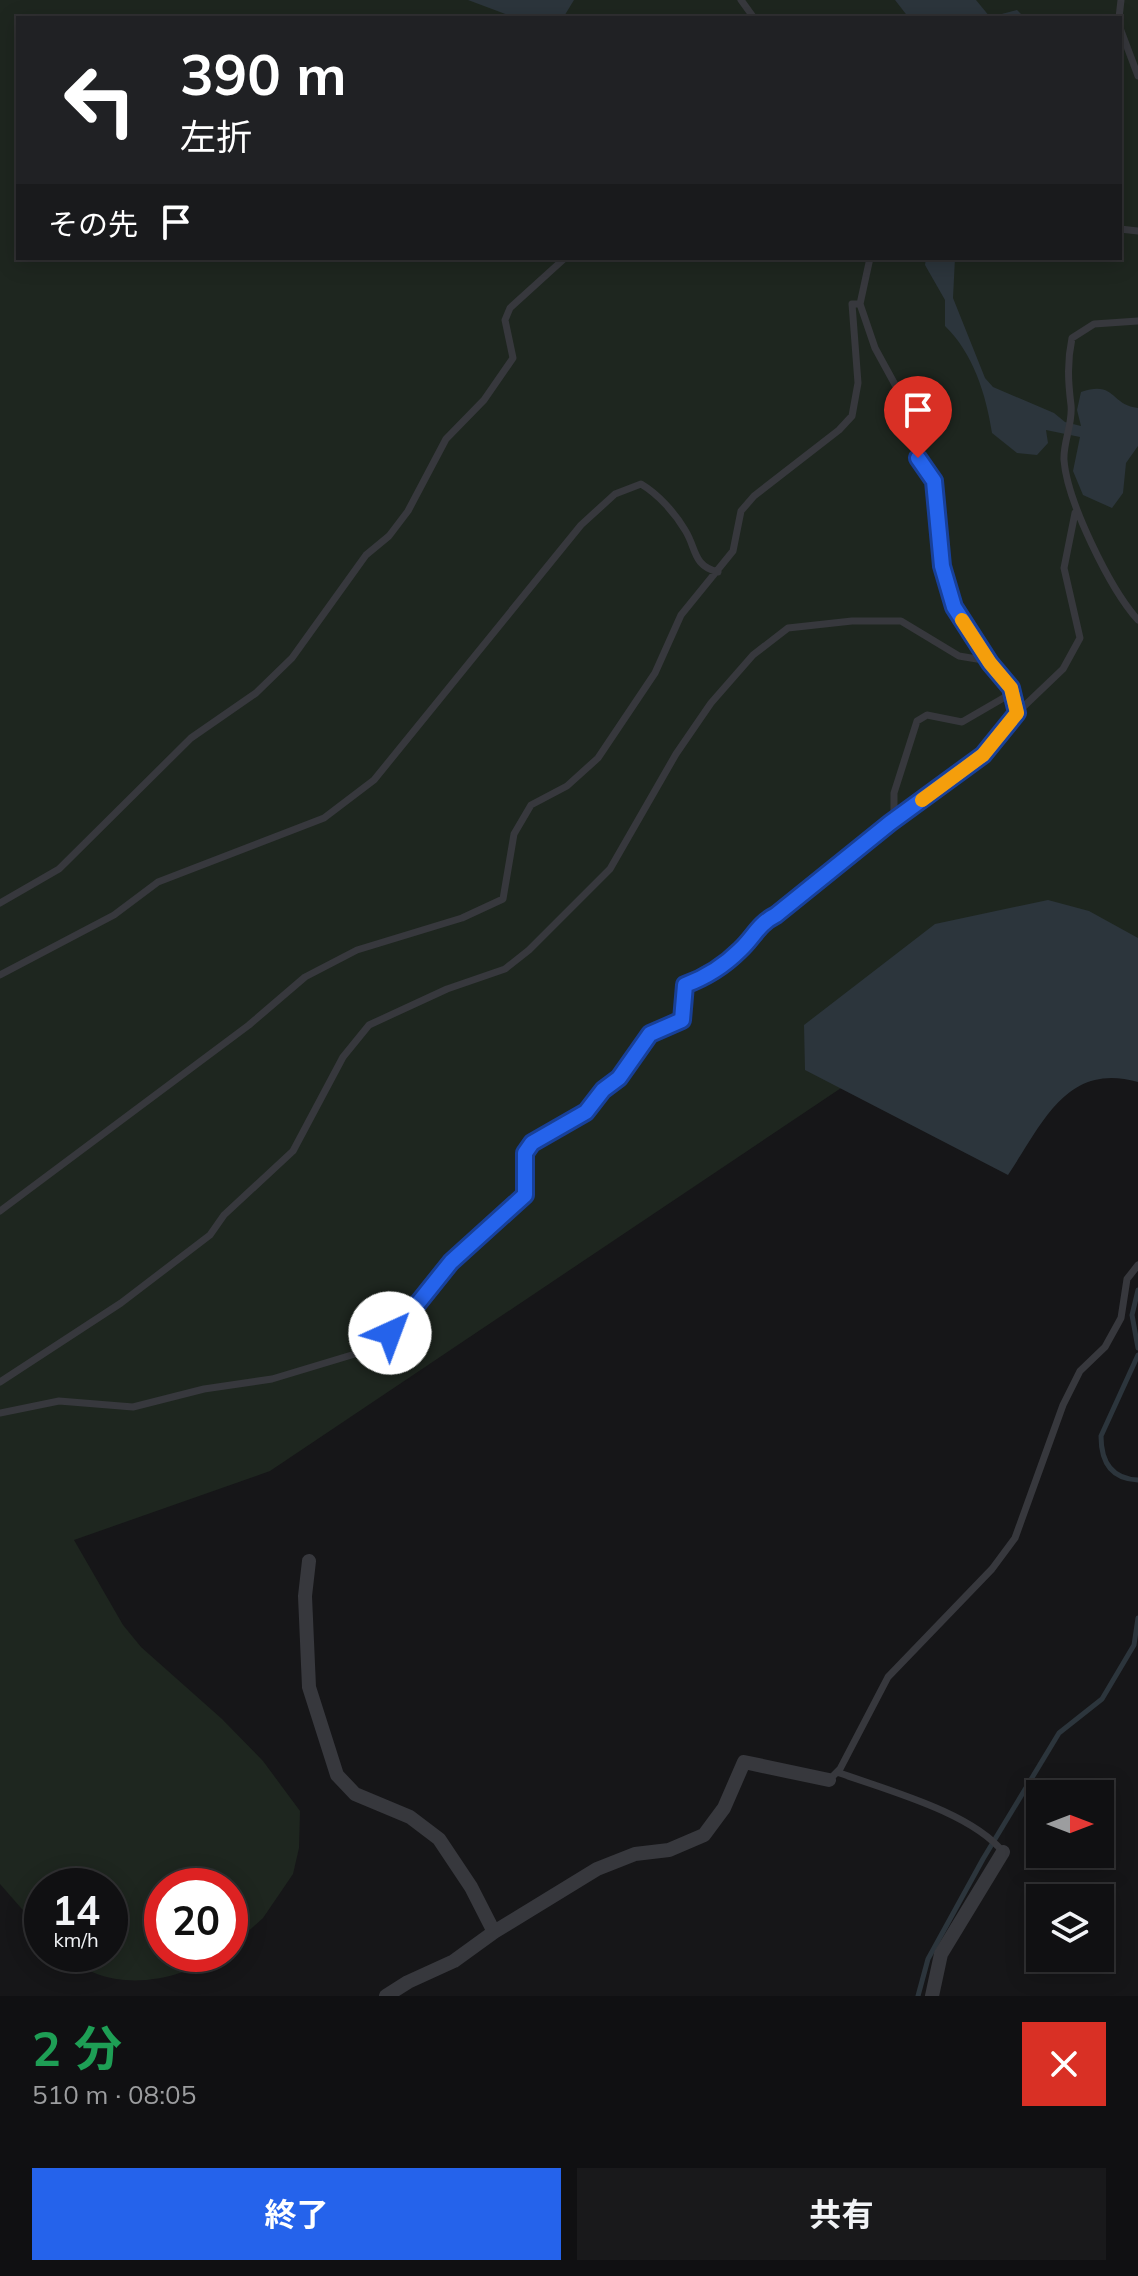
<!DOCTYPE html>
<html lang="ja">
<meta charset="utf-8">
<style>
body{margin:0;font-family:Mulish,"Noto Sans JP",sans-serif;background:#19191b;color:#f1f3f6;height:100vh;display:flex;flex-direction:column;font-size:30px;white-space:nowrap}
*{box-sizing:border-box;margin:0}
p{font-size:26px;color:#9c9d9f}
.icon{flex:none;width:44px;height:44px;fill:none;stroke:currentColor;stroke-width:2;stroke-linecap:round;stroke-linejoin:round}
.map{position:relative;height:1996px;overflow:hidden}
.drawer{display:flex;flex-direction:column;background:#101012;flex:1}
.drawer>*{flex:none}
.banner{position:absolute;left:16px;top:16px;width:1106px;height:244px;border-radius:0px;box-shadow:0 4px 20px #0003,0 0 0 2px #303032;background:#202124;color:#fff;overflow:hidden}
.needle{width:52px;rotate:90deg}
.fabs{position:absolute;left:1026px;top:1780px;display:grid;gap:16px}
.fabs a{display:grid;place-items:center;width:88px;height:88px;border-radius:0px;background:#101012;box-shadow:0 4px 20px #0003,0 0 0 2px #303032;font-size:40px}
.speed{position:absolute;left:24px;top:1868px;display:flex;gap:16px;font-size:40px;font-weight:700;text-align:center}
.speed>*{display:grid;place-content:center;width:104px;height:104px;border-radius:50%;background:#101012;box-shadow:0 4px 20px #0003,0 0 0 2px #303032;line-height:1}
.speed small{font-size:20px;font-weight:400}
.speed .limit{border:12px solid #d22;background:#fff;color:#111}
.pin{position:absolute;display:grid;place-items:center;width:68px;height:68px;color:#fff;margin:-82px -34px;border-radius:50% 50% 50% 0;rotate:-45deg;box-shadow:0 0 8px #0007}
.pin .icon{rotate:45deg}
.me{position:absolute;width:88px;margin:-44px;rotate:43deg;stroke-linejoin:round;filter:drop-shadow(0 0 6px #0008)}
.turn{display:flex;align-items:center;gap:28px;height:168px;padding:0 32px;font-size:36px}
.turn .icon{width:104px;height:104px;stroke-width:2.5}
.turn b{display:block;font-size:56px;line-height:68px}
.then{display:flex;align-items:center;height:76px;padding:0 32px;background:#0003;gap:16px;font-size:30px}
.round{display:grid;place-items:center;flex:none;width:84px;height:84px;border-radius:0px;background:#19191b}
.overview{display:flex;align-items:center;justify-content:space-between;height:136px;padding:0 32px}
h1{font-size:48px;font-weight:700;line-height:60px;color:#1e9e55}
.action{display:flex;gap:16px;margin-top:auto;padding:16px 32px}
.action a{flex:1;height:92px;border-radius:0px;background:#2563eb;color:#fff;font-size:32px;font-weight:700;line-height:92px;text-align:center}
.action a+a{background:#19191b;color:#f1f3f6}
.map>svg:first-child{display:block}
.green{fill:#1e261f;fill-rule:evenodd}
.water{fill:#2c353c}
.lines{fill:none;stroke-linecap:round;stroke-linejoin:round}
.stream{stroke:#2c353c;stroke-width:5}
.service{stroke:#37383d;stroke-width:7}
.minor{stroke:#37383d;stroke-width:14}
.route-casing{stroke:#184099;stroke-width:20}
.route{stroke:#2563eb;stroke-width:14}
.slow{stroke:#f59e0b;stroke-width:14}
</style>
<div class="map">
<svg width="1138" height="1996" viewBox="0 0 1138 1996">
<rect width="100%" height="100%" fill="#161618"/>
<!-- green -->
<path class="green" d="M0,0H1138V1056L962,1007L270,1471L74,1540L123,1625L141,1647L222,1719L263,1761L300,1811L299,1848L293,1874L263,1918L230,1948V1886H162V1954H221C175,1983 108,1995 65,1954H110V1886H42V1932L0,1884ZM18,18H1120V258H18Z"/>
<!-- water -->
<path class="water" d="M468,0H574L563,18H516Z
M895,0H976L990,17L1017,10L1025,18H909Z
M926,258H955L953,298L985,378L993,387L1054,413L1065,422L1081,426L1077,410L1081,392C1116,380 1110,405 1138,408V446L1126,463L1123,493L1112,508L1083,495L1073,471L1080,437L1046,430L1048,443L1037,455L1017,453L992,433C986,394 973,353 945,326V300L925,265Z
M1048,900L1089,911L1138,938V1082C1066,1061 1042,1125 1008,1175L805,1070L804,1025L935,924Z"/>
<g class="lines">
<!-- stream -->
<path class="stream" d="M1138,1290L1132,1315L1138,1348
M1138,1355L1101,1436C1101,1462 1111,1479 1138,1480
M918,1996L928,1959L983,1859L1059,1733L1102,1699L1134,1645L1138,1618"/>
<!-- service -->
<path class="service" d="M741,0L754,18
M1119,18L1121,0
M1120,28L1138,76
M1120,229L1138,231
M1138,321L1094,324L1072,338C1067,362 1068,381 1071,405C1073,424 1063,442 1064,460C1067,501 1110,589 1138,620
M1017,713L1063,669L1080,638L1064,568L1075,513
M894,820V793L917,721L927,715L962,722L1012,693
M0,903L59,869L191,738L256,693L292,658L366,555L389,536L408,511L446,439L484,400L513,358L505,320L510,308L565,258
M0,975L114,915L158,882L324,818L374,780L581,525L615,494L641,484C658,494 675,513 685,530C697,549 692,565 718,572
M0,1211L249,1025L305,977L357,950L462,918L503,899L514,834L531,805L567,786L598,758L655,673L681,615L733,551L741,511L754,496L839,430L852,416L858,383L852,304H860
M0,1382L121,1303L210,1235L224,1215L293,1151L343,1057L369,1025L447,989L505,969L529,950L610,869L676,754L711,703L753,655L788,628L852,621H901L959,656L989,661
M0,1413L59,1401L133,1407L204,1389L272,1379L355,1354L365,1341L390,1333L403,1322L451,1262L525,1195V1153L532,1143L586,1112L603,1090L619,1078L650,1034L682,1020L685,985C704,978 725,965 740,950C754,937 758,924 776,915L890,823L983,755L1017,713L1011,688L990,663L954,607L942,566L934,481L918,458L910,412L875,348L860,304L870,258
M837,1772C886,1790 971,1812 1003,1852
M829,1780L840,1769L888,1677L992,1569L1015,1538L1063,1405L1080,1371L1105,1347L1121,1318L1127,1279L1138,1265"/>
<!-- minor -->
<path class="minor" d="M309,1561L305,1596L309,1687L337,1775L355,1794L410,1817L439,1839L471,1887L494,1932
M386,1996L408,1982L454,1961L494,1932L597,1869L635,1854L669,1850L704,1835L724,1808L744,1762L829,1780
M932,1996L941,1954L1003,1852"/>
</g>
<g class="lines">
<!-- route casing -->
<g class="route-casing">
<path id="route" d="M390,1333L403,1322L451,1262L525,1195V1153L532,1143L586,1112L603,1090L619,1078L650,1034L682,1020L685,985C704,978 725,965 740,950C754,937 758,924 776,915L890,823L983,755L1017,713L1011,688L990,663L954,607L942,566L934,481L918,458"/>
</g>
<!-- route -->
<use href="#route" class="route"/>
<!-- slow -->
<path class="slow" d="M922,800L983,755L1017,713L1011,688L990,663L962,620"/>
</g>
</svg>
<div class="fabs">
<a><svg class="needle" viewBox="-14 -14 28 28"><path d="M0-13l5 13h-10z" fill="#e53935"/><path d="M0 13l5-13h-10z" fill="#9c9d9f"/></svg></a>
<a><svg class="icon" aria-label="layers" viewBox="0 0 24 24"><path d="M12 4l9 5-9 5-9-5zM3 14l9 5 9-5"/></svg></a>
</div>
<div class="speed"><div>14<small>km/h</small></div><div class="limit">20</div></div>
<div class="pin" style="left:918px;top:458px;background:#d93025"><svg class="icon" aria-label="arrive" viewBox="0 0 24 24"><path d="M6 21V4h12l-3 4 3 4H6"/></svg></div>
<svg class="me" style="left:390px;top:1333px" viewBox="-20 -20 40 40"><circle r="19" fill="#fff"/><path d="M0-13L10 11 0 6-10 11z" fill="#2563eb"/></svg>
<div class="banner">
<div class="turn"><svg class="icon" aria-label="left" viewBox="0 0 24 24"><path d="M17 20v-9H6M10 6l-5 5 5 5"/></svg><div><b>390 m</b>左折</div></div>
<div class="then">その先<svg class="icon" aria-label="arrive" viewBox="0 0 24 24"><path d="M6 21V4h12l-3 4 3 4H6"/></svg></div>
</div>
</div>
<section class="drawer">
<div class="overview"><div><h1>2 分</h1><p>510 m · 08:05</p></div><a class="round" style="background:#d93025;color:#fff"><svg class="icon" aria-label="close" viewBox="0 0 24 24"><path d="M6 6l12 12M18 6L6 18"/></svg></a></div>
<div class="action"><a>終了</a><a>共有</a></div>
</section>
